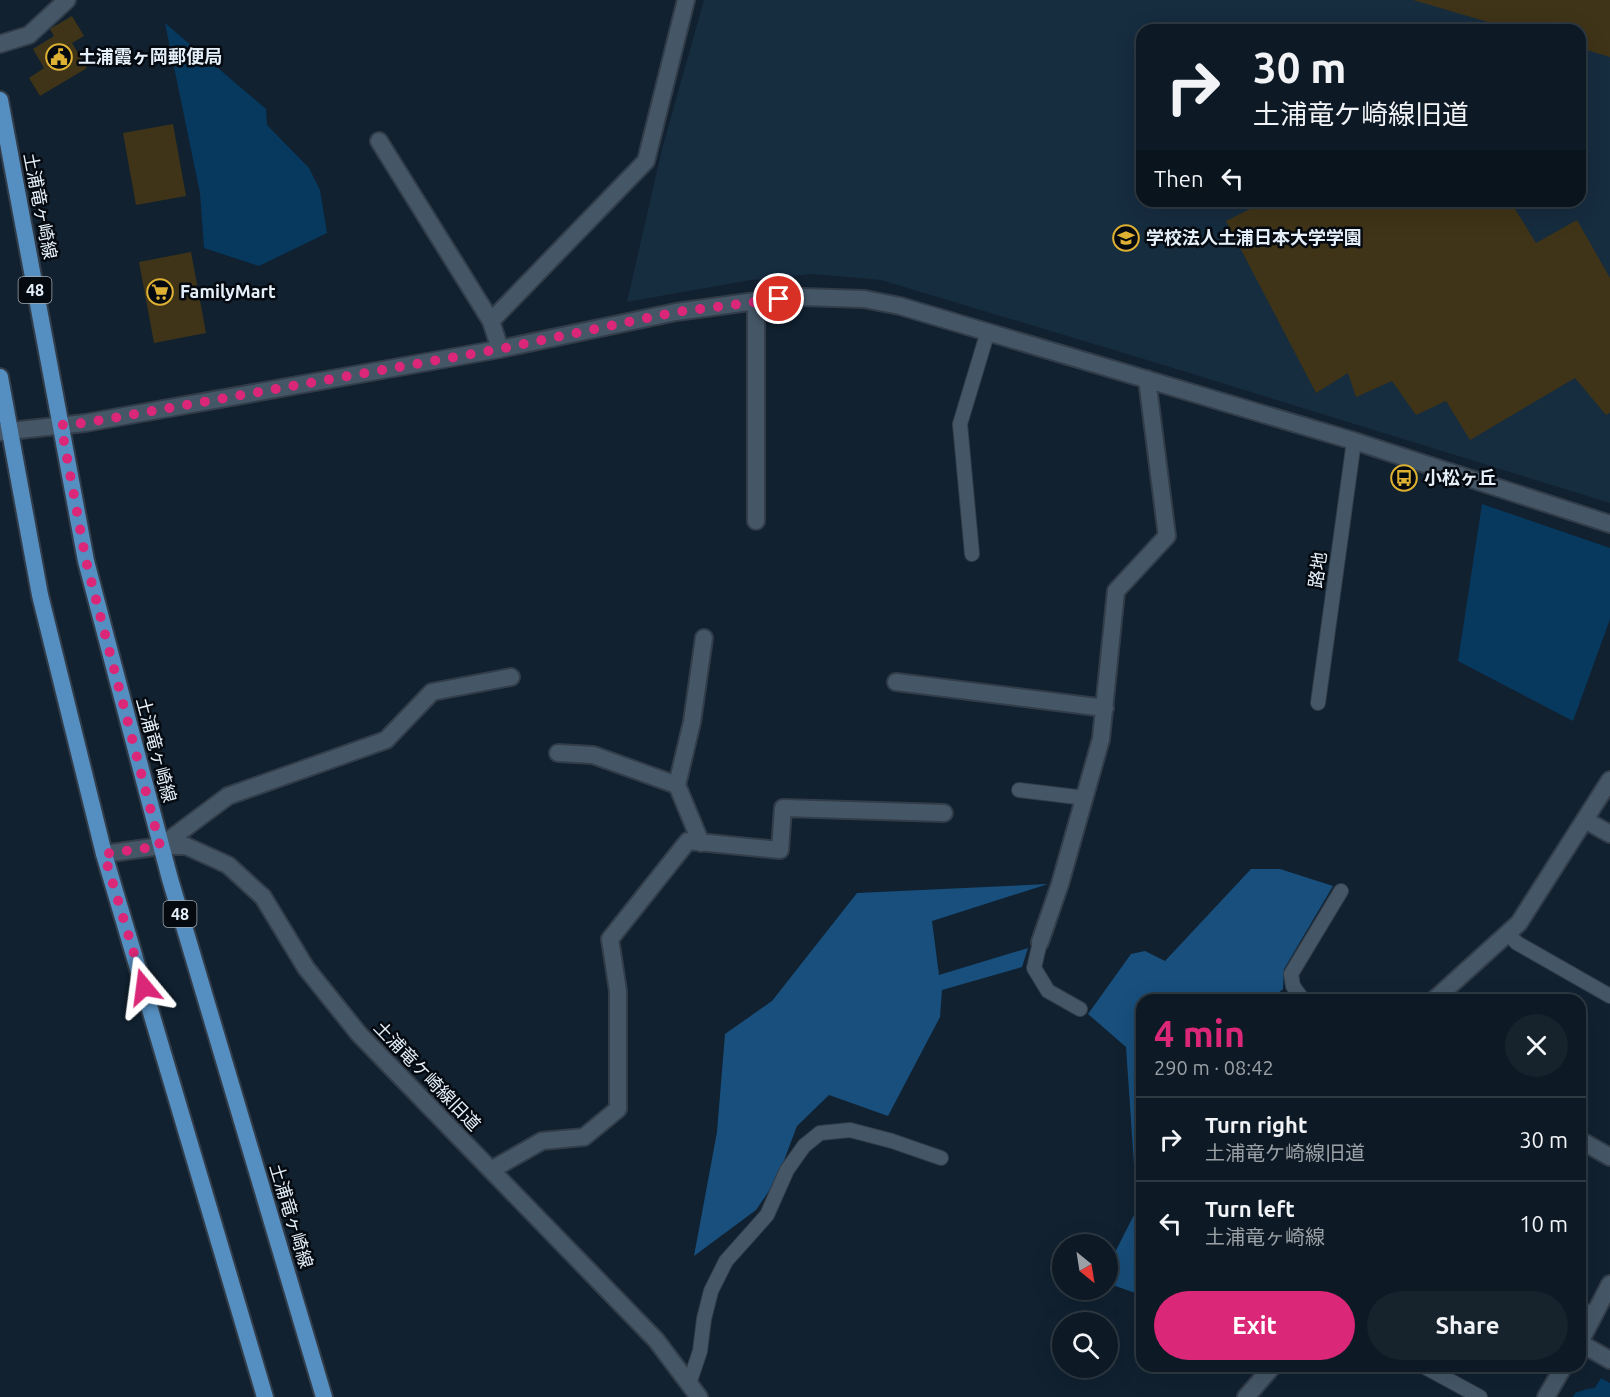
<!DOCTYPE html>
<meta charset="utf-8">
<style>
body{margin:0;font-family:Ubuntu,"Noto Sans JP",sans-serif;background:#16222c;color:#f1f3f6;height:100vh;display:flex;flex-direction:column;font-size:22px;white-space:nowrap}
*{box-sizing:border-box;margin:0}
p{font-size:20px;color:#9aa0a6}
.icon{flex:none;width:33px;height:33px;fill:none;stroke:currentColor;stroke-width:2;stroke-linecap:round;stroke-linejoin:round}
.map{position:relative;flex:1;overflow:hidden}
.details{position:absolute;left:1136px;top:994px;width:450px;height:378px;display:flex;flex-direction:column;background:#0d1924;border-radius:18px;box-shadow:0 6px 24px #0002,0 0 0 2px #2d3841}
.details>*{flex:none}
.banner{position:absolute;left:1136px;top:24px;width:450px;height:183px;border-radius:18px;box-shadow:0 6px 24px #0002,0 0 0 2px #2d3841;background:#0d1924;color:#f1f3f6;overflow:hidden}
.needle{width:39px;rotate:150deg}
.tools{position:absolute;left:1052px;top:1234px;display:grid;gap:12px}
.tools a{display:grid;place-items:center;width:66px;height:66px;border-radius:50%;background:#0d1924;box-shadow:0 6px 24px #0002,0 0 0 2px #2d3841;font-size:30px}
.pin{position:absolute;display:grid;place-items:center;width:51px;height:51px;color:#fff;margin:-26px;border:3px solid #fff;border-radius:50%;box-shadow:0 2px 6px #0007}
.me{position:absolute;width:66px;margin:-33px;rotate:344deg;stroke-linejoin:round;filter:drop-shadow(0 0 4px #0008)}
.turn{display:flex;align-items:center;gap:21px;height:126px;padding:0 18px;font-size:27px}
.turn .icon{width:78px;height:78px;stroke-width:2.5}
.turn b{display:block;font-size:42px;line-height:51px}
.then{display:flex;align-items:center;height:57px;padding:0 18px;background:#0003;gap:12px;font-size:22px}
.round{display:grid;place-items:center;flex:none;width:63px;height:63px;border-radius:32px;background:#16222c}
.head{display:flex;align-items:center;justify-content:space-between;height:102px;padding:0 18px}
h1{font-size:36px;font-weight:700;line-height:45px;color:#db2777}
.button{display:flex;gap:12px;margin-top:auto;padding:12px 18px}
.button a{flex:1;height:69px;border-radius:36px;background:#db2777;color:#fff;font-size:24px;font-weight:700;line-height:69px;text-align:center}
.button a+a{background:#16222c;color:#f1f3f6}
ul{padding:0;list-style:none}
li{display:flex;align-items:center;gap:18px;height:84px;padding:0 18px;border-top:2px solid #2d3841}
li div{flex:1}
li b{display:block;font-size:22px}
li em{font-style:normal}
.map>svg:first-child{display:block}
.built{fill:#162c3f;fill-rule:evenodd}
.green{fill:#07395e}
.forest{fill:#184f7c}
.building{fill:#3f3417}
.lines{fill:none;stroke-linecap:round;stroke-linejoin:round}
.service-casing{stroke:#323d49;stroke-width:16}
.minor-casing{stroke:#323d49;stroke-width:20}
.primary-casing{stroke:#323d49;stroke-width:20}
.service{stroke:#455767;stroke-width:14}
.minor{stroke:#455767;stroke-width:16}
.primary{stroke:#558ec0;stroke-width:16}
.route{stroke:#db2777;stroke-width:10;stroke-dasharray:0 18}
.labels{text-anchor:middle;stroke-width:5;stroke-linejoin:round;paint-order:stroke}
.shield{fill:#050a11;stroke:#a1aab3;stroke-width:1.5}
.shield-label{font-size:16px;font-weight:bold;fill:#e4eff9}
.poi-label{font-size:18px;font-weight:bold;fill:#e4eff9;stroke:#050a11;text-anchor:start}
.street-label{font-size:18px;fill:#e4eff9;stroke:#050a11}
</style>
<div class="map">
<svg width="1610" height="1397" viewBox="0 0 1610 1397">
<rect width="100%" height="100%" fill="#112130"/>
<!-- built -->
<path class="built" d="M704,0H1610V503L1157,363L881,280L812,274L751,280L627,302L662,149ZM1142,30H1580V201H1142Z"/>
<!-- green -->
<path class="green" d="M165,23L266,109L267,125L309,168L320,190L327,233L259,266L204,248L200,193Z
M1482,504L1610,548V619L1573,721L1458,661Z
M1601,1378L1610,1383V1397H1573L1575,1393L1587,1389L1595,1388Z"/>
<!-- forest -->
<path class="forest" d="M1251,869H1280L1333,886L1284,969L1283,989L1270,1000H1142L1141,1295L1107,1283V1268L1137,1209L1126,1047L1088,1014L1131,954L1145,951L1165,961Z
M1048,884L932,921L939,975L1028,948L1022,967L942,990L940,1017L888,1116L829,1095L797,1126L777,1179L756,1210L694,1256L717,1132L725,1034L772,1001L857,893Z"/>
<!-- building -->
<path class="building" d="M1413,0H1610V57L1580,48V30H1515Z
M72,16L84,36L72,43L87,68L40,96L29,78L44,68L33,49L54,36L50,29Z
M173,124L186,196L136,205L123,133Z
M1266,201H1510L1536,243L1577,220L1610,278V413L1606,415L1575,378L1470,440L1446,401L1416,415L1392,381L1356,397L1348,373L1316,393L1226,221Z
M191,252L206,333L154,343L139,262Z"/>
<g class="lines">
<!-- service casing -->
<g class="service-casing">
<path id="service" d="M972,554L960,424L988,331
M1318,703L1354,441
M1019,790L1085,798
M1508,934L1517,943L1610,996
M1040,942L1034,968L1048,991L1080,1009
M1303,1000L1293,986L1291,974L1341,891
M1580,1308L1594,1315
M1423,1366L1480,1397
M689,1384L700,1351L704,1319L711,1291L726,1261L767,1215L787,1170L804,1146L820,1133L850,1130L892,1141L941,1158"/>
</g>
<!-- minor casing -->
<g class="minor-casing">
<path id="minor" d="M0,44L29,35L67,0
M379,141L491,321L500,349
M491,321L646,161L686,0
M0,432L85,423L500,349L676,312L756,301L803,297L864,299L900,306L1354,441L1610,524
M756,521V301
M896,682L1105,708
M558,753L593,755L677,785
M1585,820L1610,834
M701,843L677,785L692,722L704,638
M161,846L228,796L386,740L432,692L511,677
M104,854L161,846H186L228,865L263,897L306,968L359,1034L656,1340L699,1397
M1040,942L1060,884L1101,739L1116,591L1167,536L1147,379
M1434,1000L1519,923L1610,780
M1580,1140L1610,1157
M491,1170L542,1141L584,1137L618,1109V991L610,939L688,841L780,850L783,808L944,813
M1580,1342L1610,1284
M1580,1343L1610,1360
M1246,1397L1273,1366
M1546,1397L1564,1366"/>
</g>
<!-- primary casing -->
<g class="primary-casing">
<path id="primary" d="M0,100L86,561L170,879L324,1397
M0,377L40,595L104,854L265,1397"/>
</g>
<!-- service -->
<use href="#service" class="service"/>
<!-- minor -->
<use href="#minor" class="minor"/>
<!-- primary -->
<use href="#primary" class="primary"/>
</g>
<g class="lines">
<!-- route -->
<path class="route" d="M144,987L104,854L160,846L86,561L61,425L85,423L500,349L676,312L779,299"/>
</g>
<!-- icons -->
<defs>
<g id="civic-ring" transform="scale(1.35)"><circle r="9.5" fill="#050a11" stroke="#deb133" stroke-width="1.5"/><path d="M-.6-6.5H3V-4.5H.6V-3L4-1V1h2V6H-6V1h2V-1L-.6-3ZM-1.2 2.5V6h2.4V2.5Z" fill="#deb133"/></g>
<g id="school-ring" transform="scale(1.35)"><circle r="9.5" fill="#050a11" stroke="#deb133" stroke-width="1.5"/><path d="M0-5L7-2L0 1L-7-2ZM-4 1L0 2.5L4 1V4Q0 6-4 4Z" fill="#deb133"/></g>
<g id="supermarket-ring" transform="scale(1.35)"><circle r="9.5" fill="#050a11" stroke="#deb133" stroke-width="1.5"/><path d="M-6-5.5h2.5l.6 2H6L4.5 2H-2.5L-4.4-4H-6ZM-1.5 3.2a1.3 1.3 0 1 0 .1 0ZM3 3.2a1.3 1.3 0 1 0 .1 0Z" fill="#deb133"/></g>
<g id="bus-ring" transform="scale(1.35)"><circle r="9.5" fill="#050a11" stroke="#deb133" stroke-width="1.5"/><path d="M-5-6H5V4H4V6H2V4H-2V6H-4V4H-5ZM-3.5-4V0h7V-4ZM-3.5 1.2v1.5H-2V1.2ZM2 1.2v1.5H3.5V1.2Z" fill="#deb133"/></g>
</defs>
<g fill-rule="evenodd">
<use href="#civic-ring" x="59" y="57"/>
<use href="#school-ring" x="1126" y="238"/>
<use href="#supermarket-ring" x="160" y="292"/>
<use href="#bus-ring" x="1404" y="478"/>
</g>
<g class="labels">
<!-- shield labels -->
<g class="shield">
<rect x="18.5" y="277" width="33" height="26" rx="4.5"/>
<rect x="163.5" y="901" width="33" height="26" rx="4.5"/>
</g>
<g class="shield-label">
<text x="35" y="296">48</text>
<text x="180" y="920">48</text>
</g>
<!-- poi labels -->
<g class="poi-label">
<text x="78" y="63">土浦霞ヶ岡郵便局</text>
<text x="1146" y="244">学校法人土浦日本大学学園</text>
<text x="180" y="298">FamilyMart</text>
<text x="1424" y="484">小松ヶ丘</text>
</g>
<!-- street labels -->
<g class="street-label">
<text transform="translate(40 206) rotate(79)" y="6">土浦竜ヶ崎線</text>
<text transform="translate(1318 570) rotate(-82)" y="6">路地</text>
<text transform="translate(156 750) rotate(75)" y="6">土浦竜ヶ崎線</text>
<text transform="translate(427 1076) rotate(46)" y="6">土浦竜ケ崎線旧道</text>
<text transform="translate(291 1216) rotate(73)" y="6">土浦竜ヶ崎線</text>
</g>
</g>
</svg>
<div class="tools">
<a><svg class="needle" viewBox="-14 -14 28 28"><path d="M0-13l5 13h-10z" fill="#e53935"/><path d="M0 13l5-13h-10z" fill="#9aa0a6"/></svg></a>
<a><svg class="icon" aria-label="search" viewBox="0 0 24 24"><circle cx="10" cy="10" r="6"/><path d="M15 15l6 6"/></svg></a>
</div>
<div class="pin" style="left:779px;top:299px;background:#d93025"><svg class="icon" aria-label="arrive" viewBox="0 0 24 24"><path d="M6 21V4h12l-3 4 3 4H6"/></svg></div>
<svg class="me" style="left:144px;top:987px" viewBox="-20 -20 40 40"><path d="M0-17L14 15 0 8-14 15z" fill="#db2777" stroke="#fff" stroke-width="4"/></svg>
<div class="banner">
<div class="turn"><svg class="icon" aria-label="right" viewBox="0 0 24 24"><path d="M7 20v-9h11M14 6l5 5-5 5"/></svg><div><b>30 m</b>土浦竜ケ崎線旧道</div></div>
<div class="then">Then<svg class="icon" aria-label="left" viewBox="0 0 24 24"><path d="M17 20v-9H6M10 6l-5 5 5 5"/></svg></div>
</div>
<section class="details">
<div class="head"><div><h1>4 min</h1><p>290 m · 08:42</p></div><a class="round"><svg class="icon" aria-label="close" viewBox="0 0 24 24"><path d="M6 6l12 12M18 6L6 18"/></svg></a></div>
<ul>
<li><svg class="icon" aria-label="right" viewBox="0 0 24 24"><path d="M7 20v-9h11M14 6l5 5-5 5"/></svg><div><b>Turn right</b><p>土浦竜ケ崎線旧道</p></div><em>30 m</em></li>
<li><svg class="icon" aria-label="left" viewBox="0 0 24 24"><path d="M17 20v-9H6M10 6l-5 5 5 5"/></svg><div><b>Turn left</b><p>土浦竜ヶ崎線</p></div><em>10 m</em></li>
</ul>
<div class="button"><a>Exit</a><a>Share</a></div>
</section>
</div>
